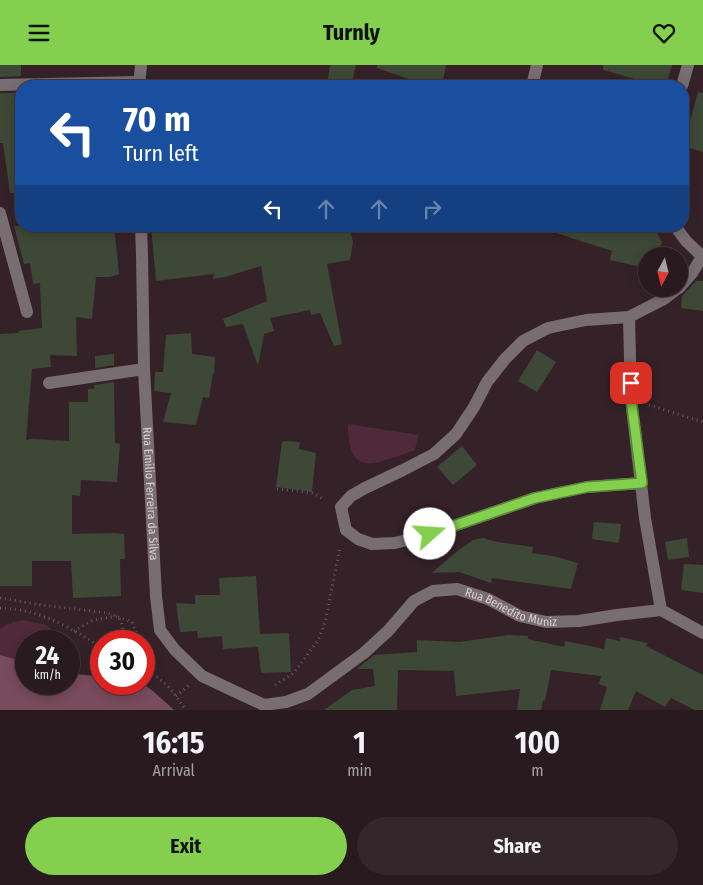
<!DOCTYPE html>
<meta charset="utf-8">
<style>
body{margin:0;font-family:"Fira Sans Condensed",sans-serif;background:#34272c;color:#f1f3f6;height:100vh;display:flex;flex-direction:column;font-size:19px;white-space:nowrap}
*{box-sizing:border-box;margin:0}
p{font-size:16px;color:#a5a1a4}
.icon{flex:none;width:28px;height:28px;fill:none;stroke:currentColor;stroke-width:2;stroke-linecap:round;stroke-linejoin:round}
.map{position:relative;height:645px;overflow:hidden}
.drawer{display:flex;flex-direction:column;background:#281a1f;flex:1}
.drawer>*{flex:none}
.hud{position:absolute;left:15px;top:15px;width:674px;height:152px;border-radius:20px;box-shadow:0 2px 12px #0003,0 0 0 1px #44383d;background:#1a4fa0;color:#fff;overflow:hidden}
.needle{width:32px;rotate:187deg}
.tools{position:absolute;left:638px;top:182px;display:grid;gap:10px}
.tools a{display:grid;place-items:center;width:50px;height:50px;border-radius:50%;background:#281a1f;box-shadow:0 2px 12px #0003,0 0 0 1px #44383d;font-size:25px}
.speed{position:absolute;left:15px;top:565px;display:flex;gap:10px;font-size:25px;font-weight:700;text-align:center}
.speed>*{display:grid;place-content:center;width:65px;height:65px;border-radius:50%;background:#281a1f;box-shadow:0 2px 12px #0003,0 0 0 1px #44383d;line-height:1}
.speed small{font-size:12px;font-weight:400}
.speed .limit{border:8px solid #d22;background:#fff;color:#111}
.pin{position:absolute;display:grid;place-items:center;width:42px;height:42px;color:#fff;margin:-21px;border-radius:10px;box-shadow:0 2px 8px #0006}
.me{position:absolute;width:55px;margin:-28px;rotate:71deg;stroke-linejoin:round;filter:drop-shadow(0 0 4px #0008)}
.turn{display:flex;align-items:center;gap:18px;height:105px;padding:0 25px;font-size:22px}
.turn .icon{width:65px;height:65px;stroke-width:2.5}
.turn b{display:block;font-size:35px;line-height:42px}
.lanes{display:flex;align-items:center;height:48px;padding:0 25px;background:#0003;justify-content:center;gap:25px;direction:ltr}
.lanes .off{opacity:.35}
.eta{display:flex;justify-content:space-evenly;align-items:center;height:85px;text-align:center}
.eta b{font-size:30px;font-weight:700;line-height:35px}
.cta{display:flex;gap:10px;margin-top:auto;padding:10px 25px}
.cta a{flex:1;height:58px;border-radius:30px;background:#84cf4d;color:#111;font-size:20px;font-weight:700;line-height:58px;text-align:center}
.cta a+a{background:#34272c;color:#f1f3f6}
header{display:flex;justify-content:space-between;align-items:center;height:65px;padding:0 25px;background:#84cf4d;color:#111;font-size:22px;font-weight:700}
.map>svg:first-child{display:block}
.green{fill:#502a3a}
.water{fill:#784b5d}
.building{fill:#3d4837}
.lines{fill:none;stroke-linecap:round;stroke-linejoin:round}
.path{stroke:#69585f;stroke-width:3;stroke-dasharray:1 4;stroke-linecap:butt}
.minor{stroke:#786e71;stroke-width:12}
.route-casing{stroke:#568732;stroke-width:12}
.route{stroke:#84cf4d;stroke-width:9}
.labels{text-anchor:middle;stroke-width:5;stroke-linejoin:round;paint-order:stroke}
.street-label{font-size:12px;fill:#dccfd4;stroke:#170e12}
</style>
<header><svg class="icon" aria-label="menu" viewBox="0 0 24 24"><path d="M4 6h16M4 12h16M4 18h16"/></svg>Turnly<svg class="icon" aria-label="heart" viewBox="0 0 24 24"><path d="M12 20l-8-8c-3-5 5-10 8-4 3-6 11-1 8 4z"/></svg></header>
<div class="map">
<svg width="703" height="645" viewBox="0 0 703 645">
<rect width="100%" height="100%" fill="#352229"/>
<!-- green -->
<path class="green" d="M348,359L418,370L415,385C378,397 348,417 348,359Z
M21,555L47,560V561L49,562C53,566 57,571 59,576H26V597L0,590V564C3,562 7,558 12,559V557L20,556Z"/>
<!-- water -->
<path class="water" d="M0,590L26,597V619H69V608L101,612V619H143L153,626L174,645H0Z"/>
<!-- building -->
<path class="building" d="M0,0H21V11L0,12Z
M330,0H356L351,21H327Z
M377,0H446L442,21H430L420,19V18L377,3Z
M603,0H672L666,21H653L641,18L642,16L603,5Z
M698,27L703,28V87L683,81Z
M0,28H21V128H10L3,78H0Z
M14,161H114L119,209L110,212H96L92,254L76,252L77,291L50,290L51,302L32,304L26,375L31,374L69,376V337H88V324H94V320L114,317L115,378L120,379L117,417L81,415L80,431L72,430V469L115,468L124,469L125,494H120L121,531L73,533L71,496H32V521H0V269L19,268L18,266L42,263L40,218L33,219L30,198L24,199Z
M151,161H349L353,177L350,195L327,199L342,279L334,281L320,248L311,250L310,245L270,253L274,266L264,269L258,301L243,259L226,262L223,254L267,236L261,201L225,212L213,214L214,209L156,216Z
M548,161H653L662,177L658,191H646V203L610,195L612,186L547,165Z
M696,216H703V246L681,243L682,231Z
M191,268L192,289L215,292L214,308H213L209,333L203,332L196,360L163,357L171,328L154,326L155,307H163L166,270Z
M537,285L556,297L537,327L518,316Z
M114,289V300L95,303V291Z
M282,376L300,377L299,384L316,388L312,427L276,422Z
M462,381L477,400L453,420L437,402Z
M594,457L621,459L619,478L592,474Z
M483,473L498,477L533,482L532,488L553,491L578,498L571,524L492,513L491,518L459,507L432,508L456,487L473,475Z
M687,473L689,492L668,495L665,477Z
M684,499L703,500V528L681,525Z
M256,511L260,569L289,568L291,607L261,608L258,582L223,584L222,571L198,573L197,566L180,567L176,538L195,539V530H220L219,513Z
M508,570L528,571V574L564,582L565,576L604,584L606,573L620,576V572L647,578L646,581L703,610V645H695L671,633L665,642L636,626L628,645H600L607,622L599,619L601,611L551,605L545,636L543,635L541,645H517L520,624L456,631L454,606L398,605L397,645H324L352,625L375,621L373,604H357L374,590L417,587V575L459,577Z"/>
<g class="lines">
<!-- path -->
<path class="path" d="M649,340L703,357
M277,424L313,428L325,435
M0,533L35,539L108,548L132,557L139,576
M0,543C39,544 69,562 101,582
M74,566L93,555L118,551C124,562 125,566 118,576
M144,587L154,609
M144,604C156,610 168,620 176,631C179,636 182,640 186,645
M275,620L294,608L318,575L325,558L340,482
M176,631L189,620"/>
<!-- minor -->
<g class="minor">
<path d="M0,20L139,17"/>
<path d="M139,21L141,0"/>
<path d="M532,21L537,0"/>
<path d="M682,21L688,0"/>
<path d="M0,148L27,247"/>
<path id="s1" d="M141,161L142,190L144,304L156,531L160,565L175,585L202,611L264,640L286,637L308,629L364,588L388,566L414,536L433,526L457,524L488,534L520,551L546,557L579,556L617,550L661,545L703,568"/>
<path d="M675,161L686,176L703,192"/>
<path d="M679,223L692,208L702,192"/>
<path d="M629,252L631,334L645,453L661,545"/>
<path d="M49,318L144,304"/>
<path d="M642,418L587,422L535,433L430,469L395,478L372,479L358,474L346,465L341,442L351,431L365,423L403,405L434,389L456,369L474,342L487,317L505,294L523,276L548,263L586,255L629,252L664,234L677,224"/>
</g>
</g>
<g class="lines">
<!-- route casing -->
<g class="route-casing">
<path id="route" d="M430,469L535,433L587,422L642,418L631,334V318"/>
</g>
<!-- route -->
<use href="#route" class="route"/>
</g>
<g class="labels">
<!-- street labels -->
<g class="street-label">
<text dy="4" stroke="none"><textPath href="#s1" startOffset="268">Rua Emílio Ferreira da Silva</textPath></text>
<text dy="4" stroke="none"><textPath href="#s1" startOffset="826">Rua Benedito Muniz</textPath></text>
</g>
</g>
</svg>
<div class="tools">
<a><svg class="needle" viewBox="-14 -14 28 28"><path d="M0-13l5 13h-10z" fill="#e53935"/><path d="M0 13l5-13h-10z" fill="#a5a1a4"/></svg></a>
</div>
<div class="speed"><div>24<small>km/h</small></div><div class="limit">30</div></div>
<div class="pin" style="left:631px;top:318px;background:#d93025"><svg class="icon" aria-label="arrive" viewBox="0 0 24 24"><path d="M6 21V4h12l-3 4 3 4H6"/></svg></div>
<svg class="me" style="left:430px;top:469px" viewBox="-20 -20 40 40"><circle r="19" fill="#fff"/><path d="M0-13L10 11 0 6-10 11z" fill="#84cf4d"/></svg>
<div class="hud">
<div class="turn"><svg class="icon" aria-label="left" viewBox="0 0 24 24"><path d="M17 20v-9H6M10 6l-5 5 5 5"/></svg><div><b>70 m</b>Turn left</div></div>
<div class="lanes"><svg class="icon" aria-label="left" viewBox="0 0 24 24"><path d="M17 20v-9H6M10 6l-5 5 5 5"/></svg><svg class="icon off" aria-label="ahead" viewBox="0 0 24 24"><path d="M12 20V5M6 11l6-6 6 6"/></svg><svg class="icon off" aria-label="ahead" viewBox="0 0 24 24"><path d="M12 20V5M6 11l6-6 6 6"/></svg><svg class="icon off" aria-label="right" viewBox="0 0 24 24"><path d="M7 20v-9h11M14 6l5 5-5 5"/></svg></div>
</div>
</div>
<section class="drawer">
<div class="eta">
<div><b>16:15</b><p>Arrival</p></div>
<div><b>1</b><p>min</p></div>
<div><b>100</b><p>m</p></div>
</div>
<div class="cta"><a>Exit</a><a>Share</a></div>
</section>
